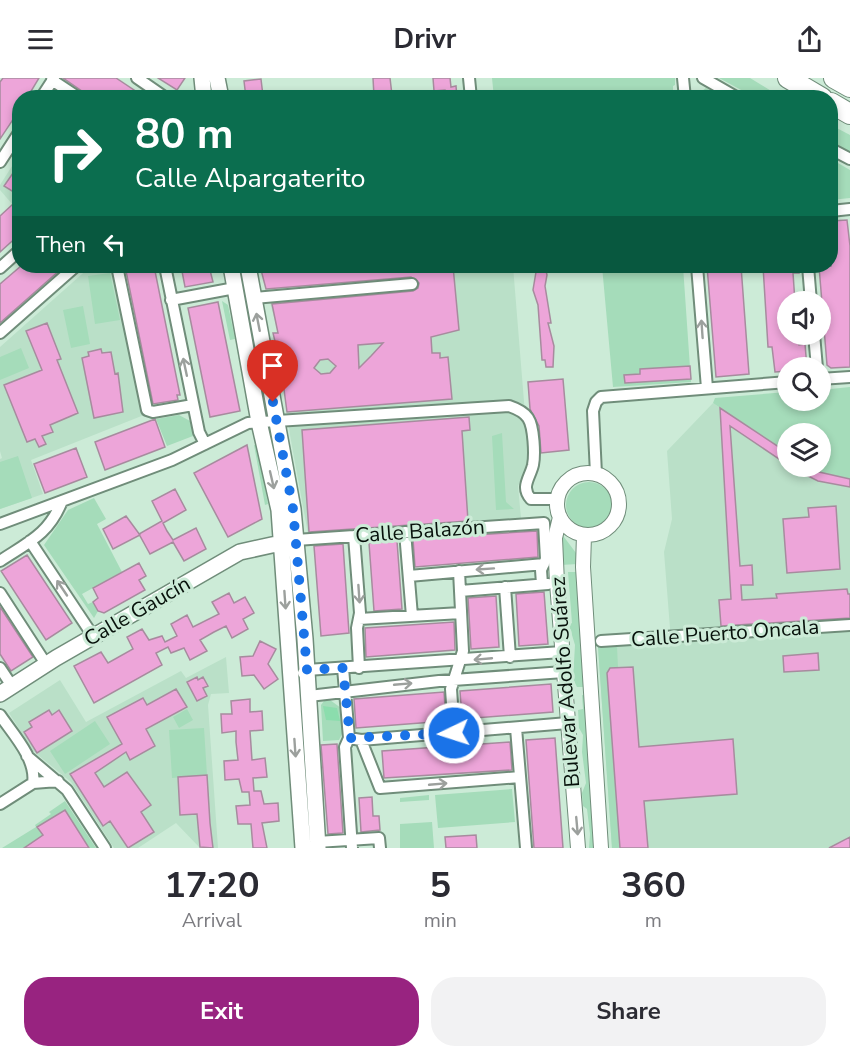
<!DOCTYPE html>
<meta charset="utf-8">
<style>
body{margin:0;font-family:"Nunito Sans",sans-serif;background:#f2f2f3;color:#2b2b33;height:100vh;display:flex;flex-direction:column;font-size:22px;white-space:nowrap}
*{box-sizing:border-box;margin:0}
p{font-size:20px;color:#7c7c81}
.icon{flex:none;width:33px;height:33px;fill:none;stroke:currentColor;stroke-width:2;stroke-linecap:round;stroke-linejoin:round}
.map{position:relative;height:770px;overflow:hidden}
.side{display:flex;flex-direction:column;background:#fff;flex:1}
.side>*{flex:none}
.banner{position:absolute;left:12px;top:12px;width:826px;height:183px;border-radius:24px;box-shadow:0 3px 9px #0003;background:#0b6e4f;color:#fff;overflow:hidden}
.tools{position:absolute;left:777px;top:213px;display:grid;gap:12px}
.tools a{display:grid;place-items:center;width:54px;height:54px;border-radius:50%;background:#fff;box-shadow:0 3px 9px #0003;font-size:30px}
.pin{position:absolute;display:grid;place-items:center;width:51px;height:51px;color:#fff;margin:-62px -26px;border-radius:50% 50% 50% 0;rotate:-45deg;box-shadow:0 0 6px #0007}
.pin .icon{rotate:45deg}
.me{position:absolute;width:66px;margin:-33px;rotate:266deg;stroke-linejoin:round;filter:drop-shadow(0 0 4px #0008)}
.turn{display:flex;align-items:center;gap:21px;height:126px;padding:0 24px;font-size:27px}
.turn .icon{width:78px;height:78px;stroke-width:2.5}
.turn b{display:block;font-size:42px;line-height:51px}
.then{display:flex;align-items:center;height:57px;padding:0 24px;background:#0003;gap:12px;font-size:22px}
.eta{display:flex;justify-content:space-evenly;align-items:center;height:102px;text-align:center}
.eta b{font-size:36px;font-weight:700;line-height:42px}
.action{display:flex;gap:12px;margin-top:auto;padding:12px 24px}
.action a{flex:1;height:69px;border-radius:24px;background:#982380;color:#fff;font-size:24px;font-weight:700;line-height:69px;text-align:center}
.action a+a{background:#f2f2f3;color:#2b2b33}
header{display:flex;justify-content:space-between;align-items:center;height:78px;padding:0 24px;background:#fff;font-size:27px;font-weight:700}
.map>svg:first-child{display:block}
.built{fill:#bae0c8}
.green{fill:#a5dcba}
.water{fill:#8bddad}
.building{fill:#eda5d9;stroke:#a78b9e;stroke-width:1.5;fill-rule:evenodd}
.lines{fill:none;stroke-linecap:round;stroke-linejoin:round}
.minor-casing{stroke:#708d7a;stroke-width:14}
.tertiary-casing{stroke:#708d7a;stroke-width:16}
.secondary-casing{stroke:#708d7a;stroke-width:18}
.motorway-casing{stroke:#708d7a;stroke-width:22}
.minor{stroke:#fff;stroke-width:10}
.tertiary{stroke:#fff;stroke-width:14}
.secondary{stroke:#fff;stroke-width:15}
.motorway{stroke:#fff;stroke-width:20}
.oneway{stroke:#9ca09d}
.route{stroke:#1a73e8;stroke-width:10;stroke-dasharray:0 18}
.labels{text-anchor:middle;stroke-width:6;stroke-linejoin:round;paint-order:stroke}
.street-label{font-size:21px;fill:#07110b;stroke:#ccebd7}
</style>
<header><svg class="icon" aria-label="menu" viewBox="0 0 24 24"><path d="M4 6h16M4 12h16M4 18h16"/></svg>Drivr<svg class="icon" aria-label="share" viewBox="0 0 24 24"><path d="M12 15V3M7 8l5-5 5 5M5 13v7h14v-7"/></svg></header>
<div class="map">
<svg width="850" height="770" viewBox="0 0 850 770">
<rect width="100%" height="100%" fill="#ccebd7"/>
<!-- built -->
<path class="built" d="M19,77V134L0,112V107Z
M91,188H114L144,337L31,382L43,416L0,431V381L2,380L0,373V269Z
M260,188H513L529,385L518,408L521,440L308,456L290,357L285,314L283,312L273,255L278,254Z
M713,325L787,375L788,388L809,389L819,394L850,401V770H612L598,569L671,563L664,474L672,441L667,373Z
M226,579L229,615L211,616L208,627L218,770H200L176,745L138,770H114L71,704L33,673L9,635L60,602L86,644L181,593L186,600Z"/>
<!-- green -->
<path class="green" d="M492,0H675V7L673,8V19L494,20Z
M719,0H750L781,19H754Z
M706,10L722,19H694Z
M831,47L850,57V74L831,63Z
M831,81L850,92V120L831,122Z
M602,188H683L691,304L613,309Z
M110,195L120,242L95,246L88,198Z
M222,223L228,227L235,261L230,262Z
M83,228L90,266L71,270L63,232Z
M252,234L266,313L261,314L247,235Z
M21,270L29,290L0,302V279Z
M850,309V401L819,394L809,389L820,388V356H788L787,375L713,325L715,320L787,314L788,322H820L821,312Z
M179,337L190,343L193,358L167,368L156,341Z
M502,355L506,424L514,431L496,432L492,358Z
M254,367H257L268,426L265,427Z
M18,378L32,420L0,431V384Z
M566 427a23 23 0 1 1 46 0a23 23 0 1 1-46 0Z
M94,420L106,441L97,446L122,494L82,516L88,526L93,524L98,533L94,540L44,467L68,432Z
M561,455L576,475L578,486L560,487Z
M568,494H578L586,609H577L573,601L575,567L569,547L572,545Z
M617,568L618,590H610L607,595L620,770H612L598,569Z
M582,617L587,618L597,770H589L590,756L587,731L583,728L582,715L586,705L582,674L583,657L579,650L578,632L583,631Z
M330,622L341,630L343,654L339,662L323,663L321,627L324,623Z
M187,631L193,642L179,650L173,639Z
M95,643L110,666L65,696L50,673Z
M204,650L207,697L172,700L169,652Z
M512,711L515,744L438,750L435,717Z
M429,717V722L400,724V720Z
M65,723L96,770H2L36,749L35,747L51,736L49,734Z
M432,744L434,770H400V746Z"/>
<!-- water -->
<path class="water" d="M323,628L337,630L340,643L326,642Z"/>
<!-- building -->
<path class="building" d="M3,0H39L27,20H20V31L0,61V4Z
M63,0H116L146,20H92Z
M158,0H185L177,12Z
M373,0H390L392,17L374,18Z
M433,0H450L451,9L456,8L457,20H446L445,12L434,13Z
M261,1L263,18L246,20L244,3Z
M20,85V118L4,108Z
M13,126L20,134V156L0,174V138Z
M847,142L850,168V289L831,290L827,287L819,188H831V143Z
M21,188H58L61,191L0,245V206Z
M125,188H154L180,317H177L178,322L153,326Z
M181,188H209L213,204L185,209Z
M260,188H453L459,252L431,259L432,275H440V280L448,279L452,321L287,334L281,289L273,255H278L272,226L413,213L418,210L419,205L411,199L266,211ZM383,265L371,278L359,290L358,267ZM328,281L336,288L330,295L321,296L314,290L320,282Z
M537,188H545L547,197L545,208L551,245H548L554,268L553,289H546L545,282H542L538,227L533,212Z
M707,188H741L749,296L716,299Z
M763,188H798L799,195H793L795,224H788V256H798L799,267L805,266L807,290H788V293L775,294L772,269H768Z
M218,224L240,333L210,339L188,230Z
M47,245L61,281L57,282L78,335L50,347L53,354L42,358L46,366L39,369L35,361L27,364L4,307L42,292L26,253Z
M101,271L102,275L111,274L115,296L118,295L123,334L94,340L82,280L89,278L88,274Z
M690,288L691,301L625,305L624,297L640,296V291Z
M563,301L569,372L541,375L539,348L530,331L528,304Z
M720,330L788,375V387L730,348L740,488L752,487L753,507H741L742,522L777,520L776,516L847,511L848,516H850V540L721,548L719,522L731,521Z
M469,339L470,352L462,353L468,443L309,454L302,352Z
M155,341L165,369L105,392L95,364Z
M247,367L262,441L228,459L194,395Z
M76,370L87,399L45,415L34,386Z
M788,388H809L819,394L850,401V409L818,403Z
M175,411L186,432L163,445L167,453L173,462L196,450L206,471L184,483L173,464L150,476L139,456L162,443L152,423Z
M836,428L840,491L787,495L783,441L809,439L808,430Z
M126,438L140,457L113,471L103,451Z
M537,453L538,479L415,489L413,461Z
M397,463L402,531L374,533L369,465Z
M343,466L349,555L321,558L314,468Z
M27,477L72,545L46,562L1,493Z
M139,485L146,498L139,502L145,512L104,535L98,533L93,524L98,520L93,510Z
M544,514L548,566L519,568L516,516Z
M229,515L234,525L245,519L254,535L243,541L248,551L232,560L226,548L214,554L200,562L207,573L190,582L184,570L171,575L168,569L156,575L162,587L94,625L74,588L101,574L108,585L133,571L127,559L142,551L149,562L162,558L165,564L177,558L171,546L187,537L193,549L219,536L212,524Z
M496,518L499,569L471,571L468,520Z
M0,529L33,579L11,593L0,576Z
M454,544L455,572L366,579L365,550Z
M260,563L276,571L268,586L278,601L264,611L254,597L242,598L240,579L253,578Z
M818,575L819,592L784,594L783,578Z
M633,589L639,669L733,661L737,716L644,723L648,770H620L607,595L610,590Z
M197,599L198,602L203,599L208,608L203,610L207,618L197,623L187,604Z
M551,606L553,634L462,641L460,613Z
M176,611L187,629L146,651L155,668L130,682L126,674L95,695L104,709L127,694L151,727L141,734L154,754L128,770L110,743L103,748L70,696L122,666L107,639L143,620L147,627Z
M444,614L446,643L356,650L354,621Z
M250,621V634L262,633L263,652L250,653L252,682L265,680L267,699L253,700L254,713H261L264,726L278,725L279,743L262,745L267,770H253L251,746H238L236,728L250,727L249,714H242L239,701L225,702L224,683L238,682L236,664V653L222,655L221,636H232L231,623Z
M49,632L52,637L59,632L72,653L37,675L24,654L32,649L29,644Z
M555,660L563,770H534L526,662Z
M510,664L512,692L384,700L382,673Z
M337,666L343,755L328,756L321,667Z
M207,697L210,745L213,770L200,769L197,736L180,737L178,699Z
M372,719L373,738H379L380,752L361,754L359,720Z
M65,732L89,770H24L43,757L37,749Z
M476,757L477,770H446L445,759Z
M850,759V770H829Z"/>
<g class="lines">
<!-- minor casing -->
<g class="minor-casing">
<path id="minor" d="M137,0L166,20
M469,0L471,20
M683,0L685,20
M703,0L738,20
M52,2L79,20
M41,20L54,0
M831,71L850,81
M0,84L20,53
M831,133L850,131
M117,188L147,332L153,334L193,327
M165,188L199,354L205,366
M697,188L707,310
M808,188L811,224
M0,190L20,172
M254,220L412,206
M171,222L235,210
M0,255L76,188
M814,256L817,290
M820,301L850,299
M596,396L593,333L596,324L601,319L788,304
M0,446L172,382L248,345L509,328C515,330 524,334 528,340C534,349 535,377 533,387C530,400 520,409 531,421H558
M405,454L412,538
M354,458L360,535L357,550L359,590
M296,462L544,445L546,481L541,492L542,506
M30,463L93,558
M0,483C29,464 49,456 62,423
M409,498L544,486
M505,509L510,579
M460,513L548,506
M0,515L46,586
M359,541L461,535
M601,563L850,547
M0,590L12,608
M343,590L349,660
M303,595L307,592L562,574
M309,618L439,603L564,594
M0,637C12,655 37,681 33,705
M516,650L526,770
M454,655L451,611L463,573L459,493
M349,660L361,662L568,645
M349,660L345,669L352,770
M361,662L380,710L520,699
M27,678L67,712L105,770
M0,726L33,705L58,703
M317,764L379,760L380,770"/>
</g>
<!-- tertiary casing -->
<g class="tertiary-casing">
<path id="tertiary" d="M557 426a31 31 0 1 1 62 0a31 31 0 1 1-62 0Z
M560,439L555,460L557,505L578,770
M584,457L583,489L601,770"/>
</g>
<!-- secondary casing -->
<g class="secondary-casing">
<path id="secondary" d="M202,0L204,20
M217,0L221,20
M231,188L259,344L279,432L303,770
M248,188L293,431L305,561L318,770
M0,616L56,580L240,474L290,463"/>
</g>
<!-- motorway casing -->
<g class="motorway-casing">
<path id="motorway" d="M788,0L822,20
M834,0L850,9
M831,25L850,36"/>
</g>
<!-- minor -->
<use href="#minor" class="minor"/>
<!-- tertiary -->
<use href="#tertiary" class="tertiary"/>
<!-- secondary -->
<use href="#secondary" class="secondary"/>
<!-- motorway -->
<use href="#motorway" class="motorway"/>
</g>
<!-- one-way arrows -->
<defs><path id="oneway-shaft" d="M-6 0H5M1.5-3L5.5 0L1.5 3" fill="none" stroke-width="1.6" stroke-linecap="round" stroke-linejoin="round" transform="scale(1.5)"/></defs>
<g class="oneway">
<use href="#oneway-shaft" transform="translate(258 244) rotate(-101)"/>
<use href="#oneway-shaft" transform="translate(702 251) rotate(-94)"/>
<use href="#oneway-shaft" transform="translate(185 289) rotate(-102)"/>
<use href="#oneway-shaft" transform="translate(272 402) rotate(77)"/>
<use href="#oneway-shaft" transform="translate(485 491) rotate(176)"/>
<use href="#oneway-shaft" transform="translate(62 510) rotate(-124)"/>
<use href="#oneway-shaft" transform="translate(359 516) rotate(86)"/>
<use href="#oneway-shaft" transform="translate(285 522) rotate(86)"/>
<use href="#oneway-shaft" transform="translate(483 581) rotate(175)"/>
<use href="#oneway-shaft" transform="translate(403 606) rotate(-5)"/>
<use href="#oneway-shaft" transform="translate(295 670) rotate(86)"/>
<use href="#oneway-shaft" transform="translate(438 706) rotate(-5)"/>
<use href="#oneway-shaft" transform="translate(577 748) rotate(85)"/>
</g>
<g class="lines">
<!-- route -->
<path class="route" d="M273,324L293,431L307,592L343,590L350,660L454,655"/>
</g>
<g class="labels">
<!-- street labels -->
<g class="street-label">
<text transform="translate(420 453) rotate(-4)" y="7">Calle Balazón</text>
<text transform="translate(137 533) rotate(-30)" y="7">Calle Gaucín</text>
<text transform="translate(725 555) rotate(-4)" y="7">Calle Puerto Oncala</text>
<text transform="translate(565 604) rotate(-94)" y="7">Bulevar Adolfo Suárez</text>
</g>
</g>
</svg>
<div class="tools">
<a><svg class="icon" aria-label="sound" viewBox="0 0 24 24"><path d="M4 9h4l5-4v14l-5-4H4zM17 9q2 3 0 6"/></svg></a>
<a><svg class="icon" aria-label="search" viewBox="0 0 24 24"><circle cx="10" cy="10" r="6"/><path d="M15 15l6 6"/></svg></a>
<a><svg class="icon" aria-label="layers" viewBox="0 0 24 24"><path d="M12 4l9 5-9 5-9-5zM3 14l9 5 9-5"/></svg></a>
</div>
<div class="pin" style="left:273px;top:324px;background:#d93025"><svg class="icon" aria-label="arrive" viewBox="0 0 24 24"><path d="M6 21V4h12l-3 4 3 4H6"/></svg></div>
<svg class="me" style="left:454px;top:655px" viewBox="-20 -20 40 40"><circle r="17" fill="#1a73e8" stroke="#fff" stroke-width="3"/><path d="M0-11L8 9 0 5-8 9z" fill="#fff"/></svg>
<div class="banner">
<div class="turn"><svg class="icon" aria-label="right" viewBox="0 0 24 24"><path d="M7 20v-9h11M14 6l5 5-5 5"/></svg><div><b>80 m</b>Calle Alpargaterito</div></div>
<div class="then">Then<svg class="icon" aria-label="left" viewBox="0 0 24 24"><path d="M17 20v-9H6M10 6l-5 5 5 5"/></svg></div>
</div>
</div>
<section class="side">
<div class="eta">
<div><b>17:20</b><p>Arrival</p></div>
<div><b>5</b><p>min</p></div>
<div><b>360</b><p>m</p></div>
</div>
<div class="action"><a>Exit</a><a>Share</a></div>
</section>
